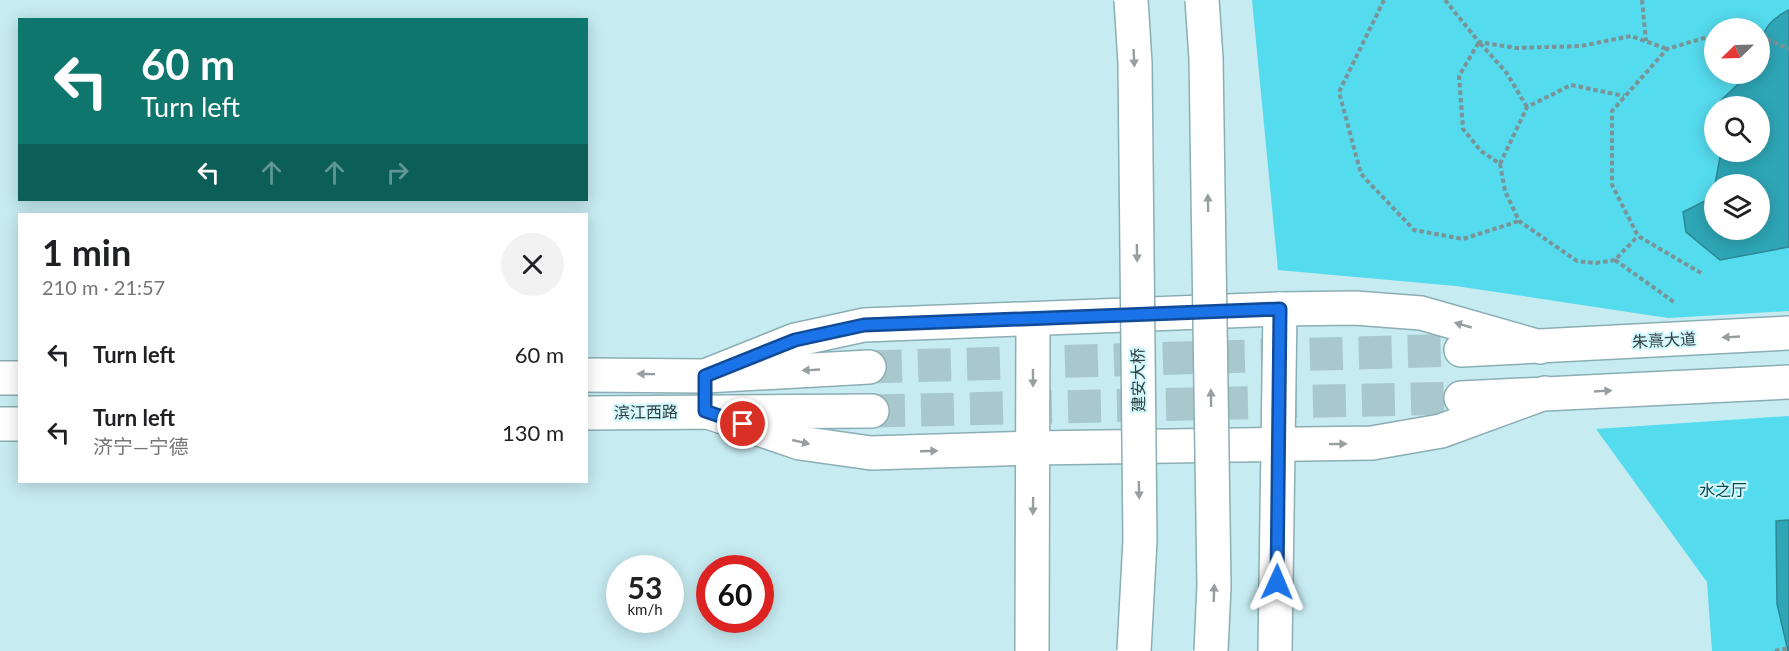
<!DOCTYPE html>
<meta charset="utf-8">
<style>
body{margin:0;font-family:Lato,"Noto Sans SC",sans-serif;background:#f2f2f2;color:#202124;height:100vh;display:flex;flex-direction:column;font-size:22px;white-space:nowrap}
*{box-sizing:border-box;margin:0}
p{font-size:20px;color:#757577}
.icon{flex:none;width:33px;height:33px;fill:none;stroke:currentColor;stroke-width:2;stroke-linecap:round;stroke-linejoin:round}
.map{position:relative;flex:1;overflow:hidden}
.side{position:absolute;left:18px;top:213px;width:570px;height:270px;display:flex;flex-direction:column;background:#fff;border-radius:0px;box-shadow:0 3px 15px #0003}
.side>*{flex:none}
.top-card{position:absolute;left:18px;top:18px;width:570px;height:183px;border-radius:0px;box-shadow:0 3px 15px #0003;background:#0f766e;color:#fff;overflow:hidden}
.needle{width:39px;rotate:247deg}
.fabs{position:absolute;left:1704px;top:18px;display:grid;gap:12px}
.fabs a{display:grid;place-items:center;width:66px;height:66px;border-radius:50%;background:#fff;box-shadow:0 3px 15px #0003;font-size:30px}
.speed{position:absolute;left:606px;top:555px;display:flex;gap:12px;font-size:30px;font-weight:700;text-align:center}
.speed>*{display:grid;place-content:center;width:78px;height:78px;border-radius:50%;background:#fff;box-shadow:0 3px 15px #0003;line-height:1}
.speed small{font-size:15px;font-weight:400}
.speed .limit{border:9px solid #d22;background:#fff;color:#111}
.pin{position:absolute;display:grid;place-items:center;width:51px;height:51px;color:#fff;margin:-26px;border:3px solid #fff;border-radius:50%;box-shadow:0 2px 6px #0007}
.me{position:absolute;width:66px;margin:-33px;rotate:1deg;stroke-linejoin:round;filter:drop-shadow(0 0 4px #0008)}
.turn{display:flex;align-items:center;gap:21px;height:126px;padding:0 24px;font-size:27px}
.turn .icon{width:78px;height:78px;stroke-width:2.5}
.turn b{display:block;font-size:42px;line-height:51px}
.lanes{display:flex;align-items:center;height:57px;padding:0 24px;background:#0003;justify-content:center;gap:30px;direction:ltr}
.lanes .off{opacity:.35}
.round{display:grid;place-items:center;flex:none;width:63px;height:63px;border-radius:32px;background:#f2f2f2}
.headline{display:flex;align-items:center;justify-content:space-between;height:102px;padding:0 24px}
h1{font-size:36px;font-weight:700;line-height:45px}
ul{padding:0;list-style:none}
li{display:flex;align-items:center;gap:18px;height:78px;padding:0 24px}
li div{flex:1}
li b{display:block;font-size:22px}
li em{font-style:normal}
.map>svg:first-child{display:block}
.green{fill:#55dbee;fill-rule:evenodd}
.water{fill:#2ea6b6;stroke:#2e8793;stroke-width:1.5}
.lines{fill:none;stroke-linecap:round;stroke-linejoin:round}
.highway-tunnel{stroke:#a8c8ce;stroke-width:33;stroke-dasharray:33 16;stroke-linecap:butt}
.major-casing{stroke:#8baeb4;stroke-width:36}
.highway-casing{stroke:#8baeb4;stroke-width:36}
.path{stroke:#799397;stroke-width:4;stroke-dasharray:4.5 3;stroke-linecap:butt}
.major{stroke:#fff;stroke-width:33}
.highway{stroke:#fff;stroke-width:33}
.major-bridge-casing{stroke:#8baeb4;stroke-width:36;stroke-linecap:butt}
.major-bridge{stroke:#fff;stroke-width:33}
.oneway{fill:#979ea0}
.route-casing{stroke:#114b97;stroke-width:15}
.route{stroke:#1a73e8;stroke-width:10}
.labels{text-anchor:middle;stroke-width:4.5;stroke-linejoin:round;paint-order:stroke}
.street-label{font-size:16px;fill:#2f3e40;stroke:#d3f8fe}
.park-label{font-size:16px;fill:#004850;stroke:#d3f8fe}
</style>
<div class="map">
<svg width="1789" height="651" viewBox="0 0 1789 651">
<rect width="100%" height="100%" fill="#c6ebf1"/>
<!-- green -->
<path class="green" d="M1252,0H1789V311L1668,318L1456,286L1278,270ZM1714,28H1760V74H1714ZM1714,106H1760V152H1714ZM1714,184H1760V230H1714Z
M1789,416V651H1712L1707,582L1596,429Z"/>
<!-- water -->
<path class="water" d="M1789,10V247L1720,260L1686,232L1683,212L1707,200L1714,186V230H1760V184H1715L1721,152H1760V106H1715L1749,74H1760C1760,42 1758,25 1789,10Z
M1789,520V651H1788L1777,604L1776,521Z"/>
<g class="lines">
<!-- highway-tunnel -->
<path class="highway-tunnel" d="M869,367L1461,350
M872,411L1461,398"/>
<!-- major casing -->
<g class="major-casing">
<path id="major" d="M1032,651L1033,320
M1275,651L1280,309"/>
</g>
<!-- highway casing -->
<g class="highway-casing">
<path id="highway" d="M1461,350L1789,333
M586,375L705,376L869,367
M705,376L795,340L864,325L1280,309L1355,308L1421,313L1540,347
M0,378H20
M1461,398L1789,382
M705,411L800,443L871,453L1034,448L1372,443L1441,431L1545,393
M586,413L872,411
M0,424H20"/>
</g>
<!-- path -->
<path class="path" d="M1384,0L1339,92L1361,174L1414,230L1463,239L1519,221
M1445,0L1479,42L1516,48L1581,46L1631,36L1667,49
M1642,0L1646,41
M1760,36L1789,49
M1527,107L1506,72L1479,42L1459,76L1463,129L1481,151L1500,164L1505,191L1519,221L1577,261L1596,263L1615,260L1638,236
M1500,164L1527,107L1571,85L1624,96
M1615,260L1674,302
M1701,273L1638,236L1612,185V111L1667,49L1714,35
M1775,651L1789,648"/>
<!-- major -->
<use href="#major" class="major"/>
<!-- highway -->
<use href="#highway" class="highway"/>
<!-- major-bridge casing -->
<g class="major-bridge-casing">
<path id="major-bridge" d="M1131,0L1135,63L1140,540L1134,651
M1202,0L1206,58L1214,586L1211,651"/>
</g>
<!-- major-bridge -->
<use href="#major-bridge" class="major-bridge"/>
</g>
<!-- one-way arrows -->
<defs><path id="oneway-solid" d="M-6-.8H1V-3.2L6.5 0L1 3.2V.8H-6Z" transform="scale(1.5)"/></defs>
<g class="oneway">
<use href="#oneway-solid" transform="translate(1134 58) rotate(87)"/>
<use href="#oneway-solid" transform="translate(1208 203) rotate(-91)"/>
<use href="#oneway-solid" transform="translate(1137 253) rotate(89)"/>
<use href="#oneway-solid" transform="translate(1463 325) rotate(-164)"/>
<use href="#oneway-solid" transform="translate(1731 337) rotate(177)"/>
<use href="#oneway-solid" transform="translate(811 370) rotate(177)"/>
<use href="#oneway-solid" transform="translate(646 374) rotate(-179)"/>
<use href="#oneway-solid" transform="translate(1033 378) rotate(90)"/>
<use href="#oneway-solid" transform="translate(1603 391) rotate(-3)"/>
<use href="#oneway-solid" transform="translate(1211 398) rotate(-91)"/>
<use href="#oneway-solid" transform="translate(801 442) rotate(13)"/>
<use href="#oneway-solid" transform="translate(1338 444) rotate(-1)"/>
<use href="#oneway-solid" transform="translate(929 451) rotate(-2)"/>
<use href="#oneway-solid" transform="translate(1139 490) rotate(89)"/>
<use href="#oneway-solid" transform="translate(1033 506) rotate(91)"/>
<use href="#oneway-solid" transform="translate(1214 593) rotate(-88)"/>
</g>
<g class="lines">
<!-- route casing -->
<g class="route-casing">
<path id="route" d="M743,424L705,411V376L795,340L864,325L1280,309L1277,582"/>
</g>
<!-- route -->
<use href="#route" class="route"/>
</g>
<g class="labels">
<!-- street labels -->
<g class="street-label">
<text transform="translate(1664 340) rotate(-3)" y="6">朱熹大道</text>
<text transform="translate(1138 380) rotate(-91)" y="6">建安大桥</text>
<text transform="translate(646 412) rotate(-1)" y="6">滨江西路</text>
</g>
<!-- park labels -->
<g class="park-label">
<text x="1723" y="496">水之厅</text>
</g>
</g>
</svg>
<div class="fabs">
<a><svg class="needle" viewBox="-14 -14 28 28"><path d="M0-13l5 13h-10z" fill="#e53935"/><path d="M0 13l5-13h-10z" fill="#757577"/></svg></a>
<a><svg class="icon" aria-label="search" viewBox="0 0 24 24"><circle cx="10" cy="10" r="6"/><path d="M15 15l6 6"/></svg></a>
<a><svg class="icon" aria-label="layers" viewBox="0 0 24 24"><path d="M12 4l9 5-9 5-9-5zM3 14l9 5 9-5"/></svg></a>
</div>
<div class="speed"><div>53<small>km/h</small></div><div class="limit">60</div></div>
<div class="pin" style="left:743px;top:424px;background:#d93025"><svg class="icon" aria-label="arrive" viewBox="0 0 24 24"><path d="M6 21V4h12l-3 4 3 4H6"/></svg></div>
<svg class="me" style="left:1277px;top:582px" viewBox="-20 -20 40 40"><path d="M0-17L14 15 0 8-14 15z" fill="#1a73e8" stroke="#fff" stroke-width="4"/></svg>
<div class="top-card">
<div class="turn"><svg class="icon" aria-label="left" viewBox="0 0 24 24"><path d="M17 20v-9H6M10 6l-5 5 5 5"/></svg><div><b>60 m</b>Turn left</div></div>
<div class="lanes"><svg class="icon" aria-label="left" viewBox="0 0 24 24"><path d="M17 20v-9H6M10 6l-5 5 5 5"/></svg><svg class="icon off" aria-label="ahead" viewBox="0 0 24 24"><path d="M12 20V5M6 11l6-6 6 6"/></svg><svg class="icon off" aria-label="ahead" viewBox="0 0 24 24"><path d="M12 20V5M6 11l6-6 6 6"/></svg><svg class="icon off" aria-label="right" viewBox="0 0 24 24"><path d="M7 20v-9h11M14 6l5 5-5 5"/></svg></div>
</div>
<section class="side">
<div class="headline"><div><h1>1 min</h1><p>210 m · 21:57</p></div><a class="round"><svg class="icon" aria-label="close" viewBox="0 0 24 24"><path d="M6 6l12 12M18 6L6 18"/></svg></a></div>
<ul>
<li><svg class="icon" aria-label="left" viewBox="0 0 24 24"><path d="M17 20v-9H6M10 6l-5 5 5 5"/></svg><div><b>Turn left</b></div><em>60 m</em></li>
<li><svg class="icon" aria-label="left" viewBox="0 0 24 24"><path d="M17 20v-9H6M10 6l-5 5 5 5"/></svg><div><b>Turn left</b><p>济宁—宁德</p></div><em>130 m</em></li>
</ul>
</section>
</div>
